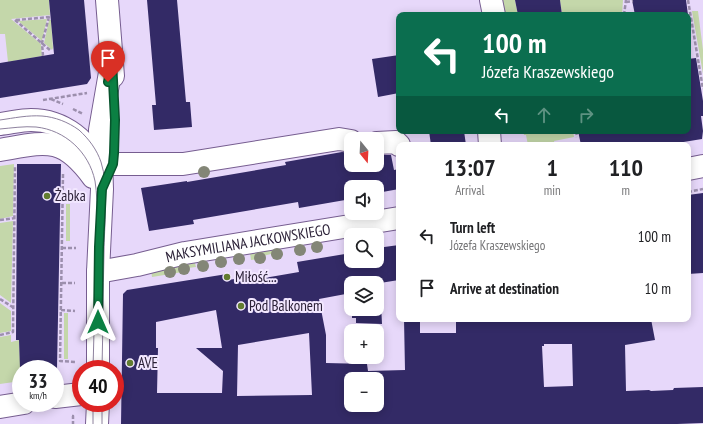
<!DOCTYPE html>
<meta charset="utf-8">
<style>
body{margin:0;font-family:"PT Sans Narrow",sans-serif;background:#f2f2f2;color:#202124;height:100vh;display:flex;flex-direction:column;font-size:15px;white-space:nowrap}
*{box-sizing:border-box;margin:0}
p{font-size:13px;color:#757577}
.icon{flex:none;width:22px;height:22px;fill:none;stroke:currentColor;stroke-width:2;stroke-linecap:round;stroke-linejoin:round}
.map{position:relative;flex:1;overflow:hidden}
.side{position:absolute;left:396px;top:142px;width:295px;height:180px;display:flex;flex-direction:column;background:#fff;border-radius:8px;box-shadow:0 2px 10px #0003}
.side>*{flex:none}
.guide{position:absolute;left:396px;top:12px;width:295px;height:122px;border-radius:8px;box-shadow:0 2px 10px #0003;background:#0b6e4f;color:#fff;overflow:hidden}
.needle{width:26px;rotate:162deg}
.tools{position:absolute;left:344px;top:132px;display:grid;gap:8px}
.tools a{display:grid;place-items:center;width:40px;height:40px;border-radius:8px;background:#fff;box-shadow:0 2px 10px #0003;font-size:20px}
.speed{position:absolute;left:12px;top:360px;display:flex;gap:8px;font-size:20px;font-weight:700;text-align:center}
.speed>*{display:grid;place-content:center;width:52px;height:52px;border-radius:50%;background:#fff;box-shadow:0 2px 10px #0003;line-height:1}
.speed small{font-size:10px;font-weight:400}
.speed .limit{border:6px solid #d22;background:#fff;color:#111}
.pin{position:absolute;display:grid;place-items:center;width:34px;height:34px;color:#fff;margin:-41px -17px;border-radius:50% 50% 50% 0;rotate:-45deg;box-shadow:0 0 4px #0007}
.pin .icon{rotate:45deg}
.me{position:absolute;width:44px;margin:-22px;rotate:0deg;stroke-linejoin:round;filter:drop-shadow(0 0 3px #0008)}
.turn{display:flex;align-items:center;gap:14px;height:84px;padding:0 20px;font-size:18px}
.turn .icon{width:52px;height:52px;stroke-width:2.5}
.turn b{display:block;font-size:28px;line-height:34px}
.lanes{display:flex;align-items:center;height:38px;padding:0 20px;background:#0003;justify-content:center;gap:20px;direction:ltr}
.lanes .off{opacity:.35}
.eta{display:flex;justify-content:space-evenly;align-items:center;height:68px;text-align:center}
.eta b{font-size:24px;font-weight:700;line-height:28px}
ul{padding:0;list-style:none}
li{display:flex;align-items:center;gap:12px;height:52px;padding:0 20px}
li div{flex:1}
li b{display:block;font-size:15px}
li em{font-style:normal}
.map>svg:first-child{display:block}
.green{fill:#c4d7aa}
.building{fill:#332a66;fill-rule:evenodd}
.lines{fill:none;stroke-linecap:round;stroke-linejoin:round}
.minor-casing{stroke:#765d90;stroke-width:24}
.path{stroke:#9c8fad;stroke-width:2.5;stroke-dasharray:4 2;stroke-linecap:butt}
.minor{stroke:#fff;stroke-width:22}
.tram{stroke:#8e829e;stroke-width:1}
.tree{fill:#838677}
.route-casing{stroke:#07532c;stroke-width:10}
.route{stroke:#0b8043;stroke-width:7}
.poi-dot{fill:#627c30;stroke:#f2e7ff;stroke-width:1.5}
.labels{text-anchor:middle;stroke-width:4;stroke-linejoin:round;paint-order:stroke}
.poi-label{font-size:15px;fill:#2c2238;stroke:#f2e7ff;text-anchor:start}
.street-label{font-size:15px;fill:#2c2238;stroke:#f2e7ff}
</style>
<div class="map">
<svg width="703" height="424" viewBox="0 0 703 424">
<rect width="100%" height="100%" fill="#e7d8fa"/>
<!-- green -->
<path class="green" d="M0,0H49L50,15L11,19L41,44L42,56L8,62L5,34H0Z
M491,0H515L518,15H494Z
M560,0H623L622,15H562Z
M692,11H698L703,50V74Z
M47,19L42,41L18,21Z
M49,20H51L53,48L52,50L44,43Z
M523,131H573L574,137L554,141L555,145H528L526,135H524Z
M14,164L13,216L0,219V166Z
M66,204H70V241H66Z
M13,221L11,303L0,295V223Z
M279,248L282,252L283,255L272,257L271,254L263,256V258L251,260L250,253Z
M195,263L196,267L188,268L189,271L152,277L151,270Z
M0,303L11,311V331L0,333Z
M64,313H68V359H64Z
M11,335V342L19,340L21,381L0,384V337Z"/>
<!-- building -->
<path class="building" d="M49,0H84L91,78L87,84L0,98V63L54,54Z
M147,0H177L186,102H190L192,127L154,130L152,105H156Z
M515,0H560L562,15H518Z
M632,0H686L688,15H635Z
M399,55V93L378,97L372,59Z
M696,58L703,101V116H701L703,131L702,139L665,145H581L578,131H688V59Z
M429,131H464L466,145H431Z
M342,152L351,153V165H377V155H391L394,170L399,169V189L377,193V187H351V199L299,208L298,202L193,220L194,224L149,231L141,188L187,181V182L286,165L285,162Z
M17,164H61L57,369H20L19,340H16Z
M703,193V273L688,274V195Z
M399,245V280L380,283L382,324L356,323V318H352V309H377V283H351V293L319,299L326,335V363L367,364L368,371L405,370L404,319H420V333H456V319H651L655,340L625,345L626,391L649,390L651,391L673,390L674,388L703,387V423L677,424H121L123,294L127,290L227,274L228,280L241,278V282L299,272L297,262L351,253V261H377V248ZM216,310L222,348H196L223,371L222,393H157L158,348H156V322ZM309,333L312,395L237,396L238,345ZM544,344H572L573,386L544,387L542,346H544ZM351,379H377V405H351Z"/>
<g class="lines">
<!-- minor casing -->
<g class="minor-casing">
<g id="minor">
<path d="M107,0L113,76"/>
<path d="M491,0L494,15"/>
<path d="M0,124C10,123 21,120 31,120C62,120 92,141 98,172"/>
<path d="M489,131L490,145"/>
<path d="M377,143L396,142L399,145"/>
<path d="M0,150C46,142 62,135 93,177"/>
<path d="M113,164H183L339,139L351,141"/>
<path d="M688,169L703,166"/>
<path id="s1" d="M98,272L137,265L185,253L399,218"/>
<path d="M98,369V272L102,189L100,130L112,61"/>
<path d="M55,397L81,394"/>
<path d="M0,407L24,403"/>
<path d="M97,424L98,403"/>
</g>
</g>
<!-- path -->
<path class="path" d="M688,0L703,89
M626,2L633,1
M624,15L626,0
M15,20L51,51
M16,20L50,17
M43,56L42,43L49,17
M51,99L63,104
M43,100L87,93
M73,109L83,114
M576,131L577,137
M63,174L60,361L75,362
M688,192L703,189
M63,197H77
M0,220L15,218
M62,248H76
M62,283H75
M0,299L14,308
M61,310L75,311
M0,335L13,332L15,166
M72,416H73V424"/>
<!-- minor -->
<use href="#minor" class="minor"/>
<!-- tram -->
<path class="tram" d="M0,120C14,118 28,115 42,116C55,117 68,122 79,130C89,139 97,150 101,162C109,185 104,228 104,253C103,292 103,330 102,369
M0,129C12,128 24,126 36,127C65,130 89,152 95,181C99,206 96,234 95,260C95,296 94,333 93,369
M93,424V403
M102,424V403"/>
</g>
<!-- trees -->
<g class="tree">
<circle cx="204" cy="172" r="6"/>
<circle cx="317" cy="247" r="6"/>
<circle cx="300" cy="250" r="6"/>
<circle cx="277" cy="254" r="6"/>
<circle cx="260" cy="258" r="6"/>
<circle cx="239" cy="259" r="6"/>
<circle cx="221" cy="262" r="6"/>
<circle cx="203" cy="266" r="6"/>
<circle cx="184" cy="269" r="6"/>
<circle cx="170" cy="272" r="6"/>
</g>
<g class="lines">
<!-- route casing -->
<g class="route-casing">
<path id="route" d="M98,322L99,247L102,189L113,164L114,153L115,120L112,61L108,82"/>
</g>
<!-- route -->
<use href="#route" class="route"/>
</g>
<!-- markers -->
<g class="poi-dot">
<circle cx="47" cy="196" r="4"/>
<circle cx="227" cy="277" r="4"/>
<circle cx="241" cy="306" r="4"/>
<circle cx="130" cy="363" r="4"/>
</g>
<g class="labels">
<!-- poi labels -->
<g class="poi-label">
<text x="55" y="201">Żabka</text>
<text x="235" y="282">Miłość...</text>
<text x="249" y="311">Pod Balkonem</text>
<text x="138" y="368">AVE</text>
</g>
<!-- street labels -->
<g class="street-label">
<text dy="5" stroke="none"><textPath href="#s1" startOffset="153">MAKSYMILIANA JACKOWSKIEGO</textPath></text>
</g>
</g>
</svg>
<div class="tools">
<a><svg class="needle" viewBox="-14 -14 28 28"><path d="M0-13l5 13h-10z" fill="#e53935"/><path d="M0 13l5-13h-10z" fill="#757577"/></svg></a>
<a><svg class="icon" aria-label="sound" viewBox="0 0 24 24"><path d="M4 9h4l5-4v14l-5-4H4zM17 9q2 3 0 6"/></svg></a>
<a><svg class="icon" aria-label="search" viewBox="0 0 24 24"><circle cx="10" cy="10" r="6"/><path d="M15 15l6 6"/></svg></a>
<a><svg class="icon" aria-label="layers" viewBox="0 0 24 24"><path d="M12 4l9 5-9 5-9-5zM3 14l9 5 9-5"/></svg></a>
<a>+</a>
<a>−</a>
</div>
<div class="speed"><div>33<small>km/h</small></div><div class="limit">40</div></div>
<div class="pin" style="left:108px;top:82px;background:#d93025"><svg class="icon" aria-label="arrive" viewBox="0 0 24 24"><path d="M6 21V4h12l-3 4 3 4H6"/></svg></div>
<svg class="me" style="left:98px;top:322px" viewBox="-20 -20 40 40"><path d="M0-17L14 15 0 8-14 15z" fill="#0b8043" stroke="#fff" stroke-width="4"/></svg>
<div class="guide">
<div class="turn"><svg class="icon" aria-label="left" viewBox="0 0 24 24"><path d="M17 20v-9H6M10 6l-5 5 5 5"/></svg><div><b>100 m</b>Józefa Kraszewskiego</div></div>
<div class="lanes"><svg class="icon" aria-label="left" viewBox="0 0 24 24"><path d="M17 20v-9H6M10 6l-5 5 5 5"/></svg><svg class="icon off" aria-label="ahead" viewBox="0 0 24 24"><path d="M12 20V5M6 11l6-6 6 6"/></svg><svg class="icon off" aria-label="right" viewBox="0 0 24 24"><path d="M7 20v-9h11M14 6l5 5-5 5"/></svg></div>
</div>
<section class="side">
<div class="eta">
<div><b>13:07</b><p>Arrival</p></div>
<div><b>1</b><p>min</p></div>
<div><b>110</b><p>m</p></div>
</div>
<ul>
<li><svg class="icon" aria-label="left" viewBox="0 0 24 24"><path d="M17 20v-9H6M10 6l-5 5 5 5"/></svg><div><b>Turn left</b><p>Józefa Kraszewskiego</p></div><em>100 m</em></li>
<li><svg class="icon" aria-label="arrive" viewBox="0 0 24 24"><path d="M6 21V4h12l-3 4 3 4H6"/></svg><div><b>Arrive at destination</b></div><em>10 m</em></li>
</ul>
</section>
</div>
